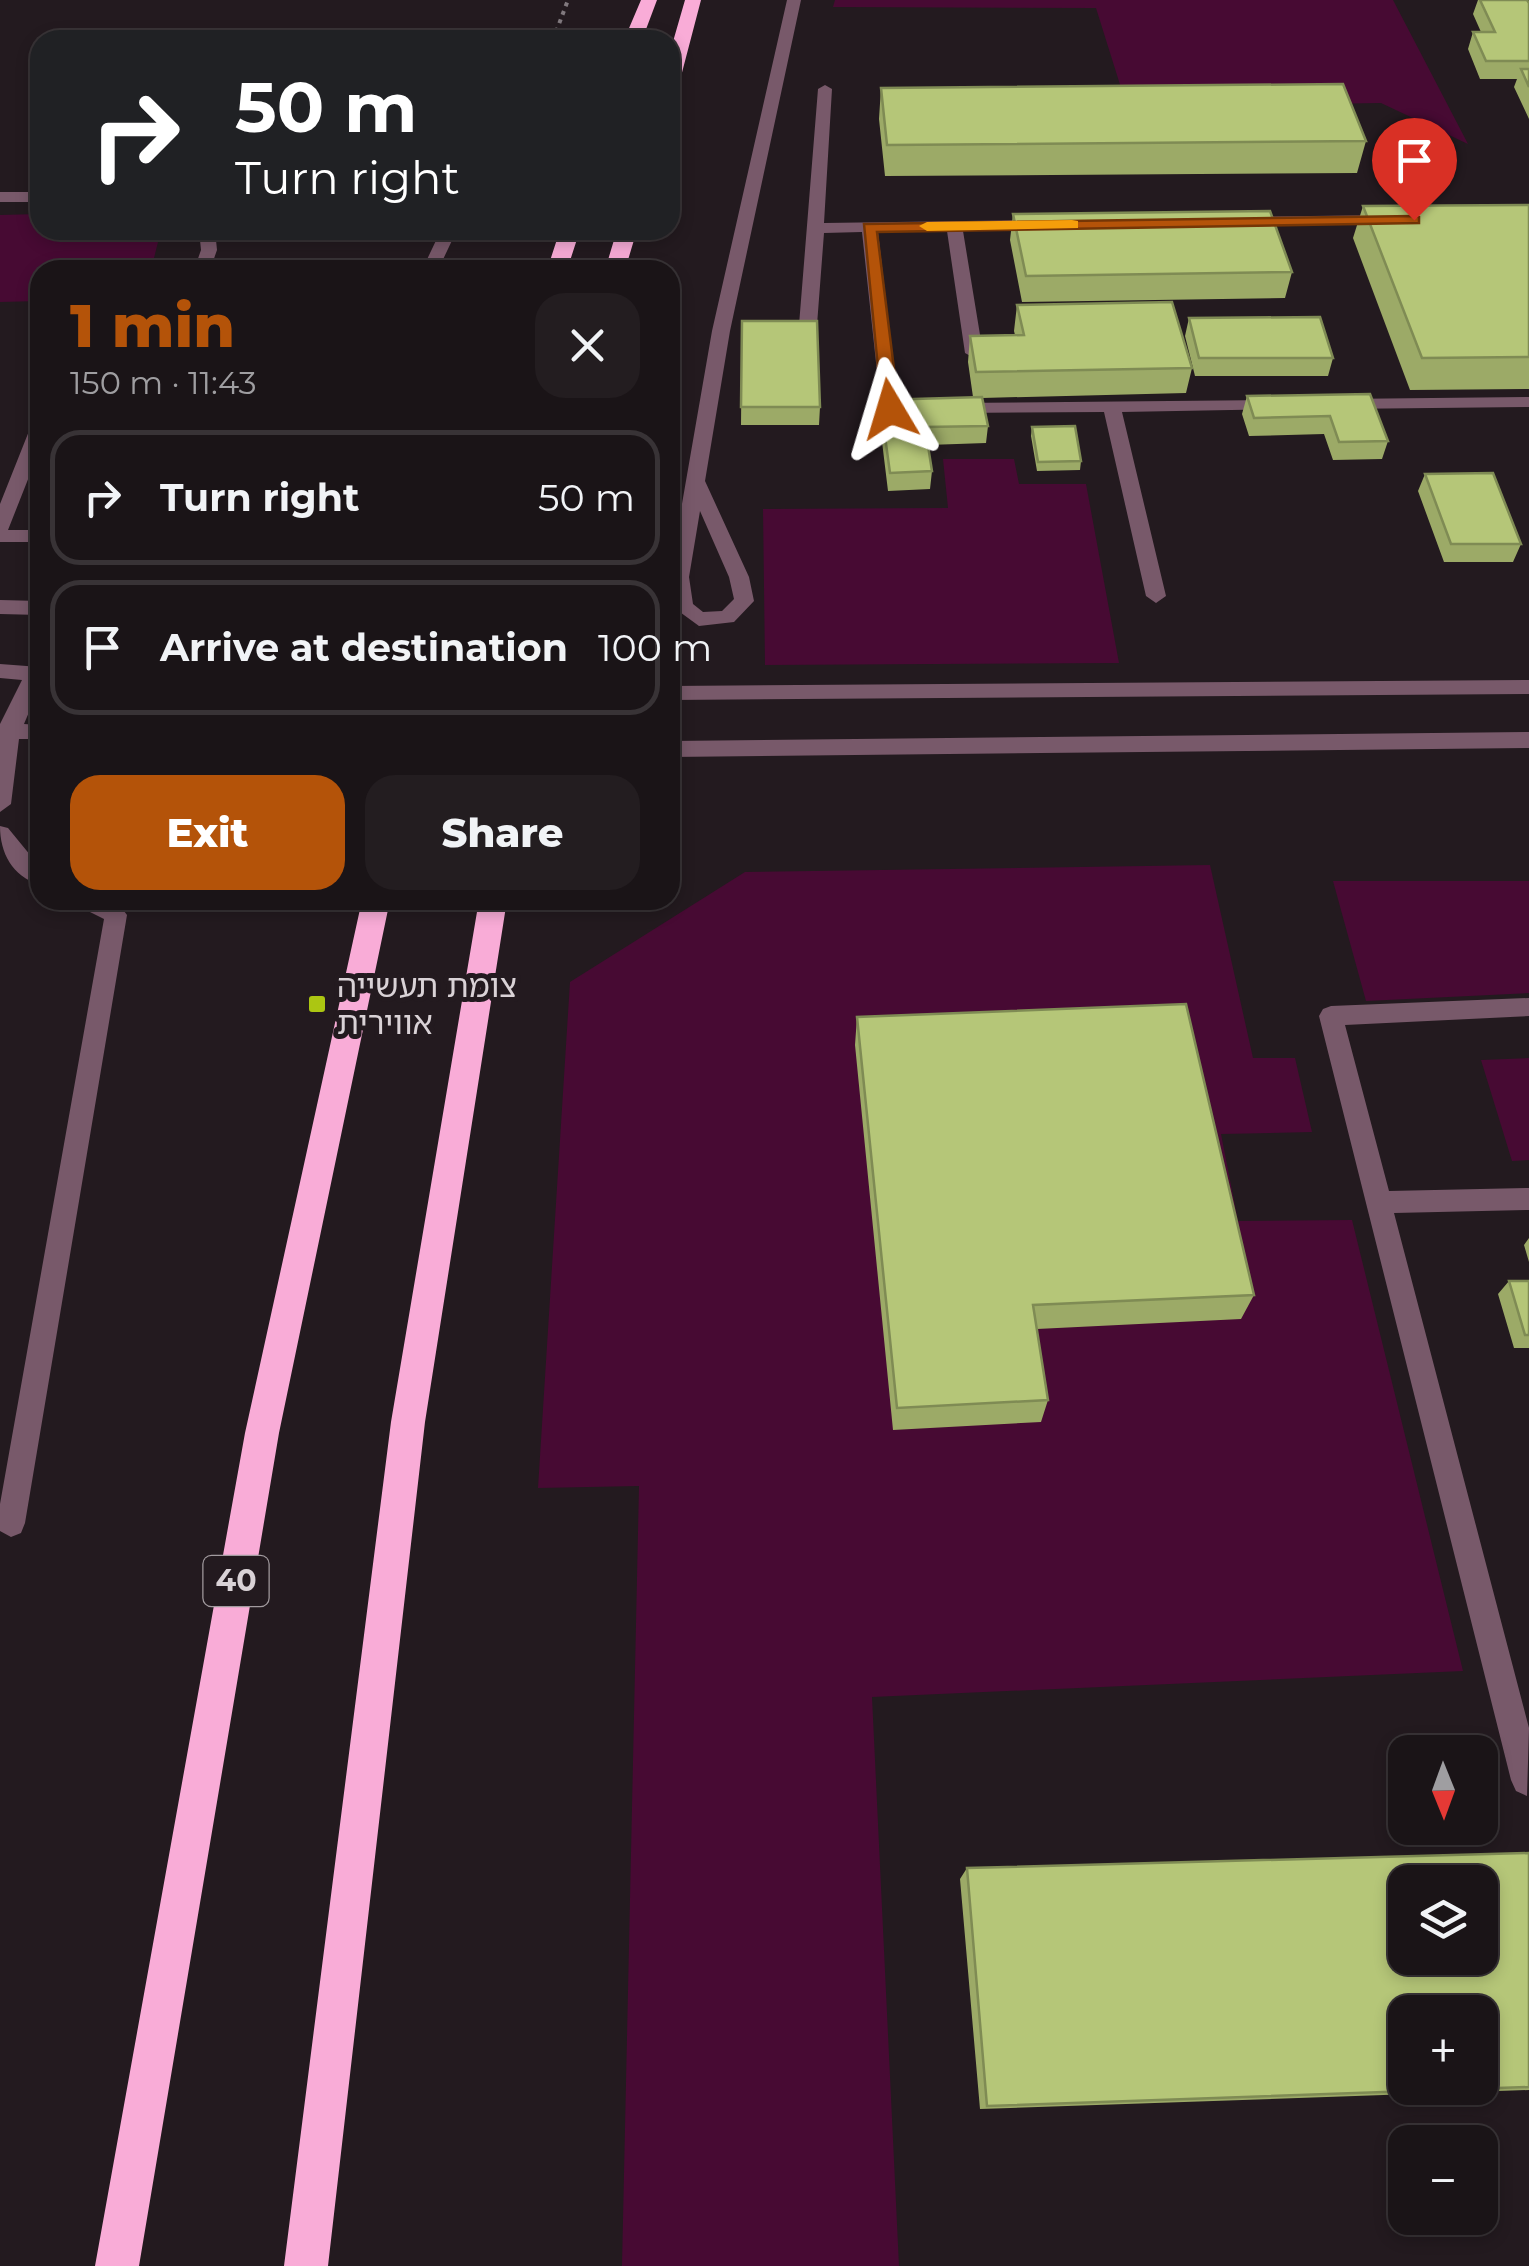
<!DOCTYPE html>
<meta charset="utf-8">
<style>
body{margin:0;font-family:Montserrat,"Noto Sans Hebrew",sans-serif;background:#231d20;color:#f1f3f6;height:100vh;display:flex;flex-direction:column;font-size:38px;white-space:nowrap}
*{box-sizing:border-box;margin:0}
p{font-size:32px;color:#9f9ea1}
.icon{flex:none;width:55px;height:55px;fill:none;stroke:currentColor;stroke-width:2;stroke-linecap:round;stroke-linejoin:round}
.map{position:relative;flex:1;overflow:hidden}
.details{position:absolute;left:30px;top:260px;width:650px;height:650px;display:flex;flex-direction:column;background:#1a1417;border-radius:30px;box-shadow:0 5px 15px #0003,0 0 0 2px #383336}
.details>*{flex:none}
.hud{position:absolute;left:30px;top:30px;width:650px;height:210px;border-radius:30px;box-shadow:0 5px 15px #0003,0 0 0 2px #383336;background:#202124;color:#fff;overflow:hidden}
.needle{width:65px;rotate:179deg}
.controls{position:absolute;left:1388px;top:1735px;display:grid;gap:20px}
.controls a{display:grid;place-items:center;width:110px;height:110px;border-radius:20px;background:#1a1417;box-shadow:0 5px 15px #0003,0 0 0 2px #383336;font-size:50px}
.pin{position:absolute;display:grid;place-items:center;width:85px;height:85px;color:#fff;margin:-102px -42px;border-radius:50% 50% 50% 0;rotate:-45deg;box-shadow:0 0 10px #0007}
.pin .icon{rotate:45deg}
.me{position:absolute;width:110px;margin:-55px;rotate:353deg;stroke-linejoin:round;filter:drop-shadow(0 0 8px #0008)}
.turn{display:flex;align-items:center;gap:35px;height:210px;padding:0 40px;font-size:45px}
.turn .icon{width:130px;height:130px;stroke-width:2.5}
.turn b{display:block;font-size:70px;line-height:85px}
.round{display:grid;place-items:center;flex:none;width:105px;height:105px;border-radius:30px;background:#231d20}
.head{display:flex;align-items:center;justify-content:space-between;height:170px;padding:0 40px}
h1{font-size:60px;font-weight:800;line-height:75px;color:#b45309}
.cta{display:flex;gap:20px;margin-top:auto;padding:20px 40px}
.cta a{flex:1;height:115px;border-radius:30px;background:#b45309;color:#fff;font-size:40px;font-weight:800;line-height:115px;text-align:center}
.cta a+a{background:#231d20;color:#f1f3f6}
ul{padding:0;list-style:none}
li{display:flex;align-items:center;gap:30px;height:135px;margin:0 20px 15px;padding:0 20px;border:5px solid #383336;border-radius:30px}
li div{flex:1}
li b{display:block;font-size:38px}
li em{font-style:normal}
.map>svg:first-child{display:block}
.green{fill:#470a33}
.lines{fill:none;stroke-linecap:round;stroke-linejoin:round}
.path{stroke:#81797e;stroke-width:4;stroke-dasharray:4 5;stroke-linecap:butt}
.minor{fill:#78596a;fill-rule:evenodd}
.highway{fill:#f9acd7;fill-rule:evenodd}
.wall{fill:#9caa67}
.building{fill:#b5c678;stroke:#7f8b54;stroke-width:2.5;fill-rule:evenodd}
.route{fill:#b45309;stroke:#753606;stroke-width:2.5}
.slow{fill:#f59e0b}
.poi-dot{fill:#acc612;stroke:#231a1f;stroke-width:4}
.labels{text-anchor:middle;stroke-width:10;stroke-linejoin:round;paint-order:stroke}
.shield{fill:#231a1f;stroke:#a29b9f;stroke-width:2.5}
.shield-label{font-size:30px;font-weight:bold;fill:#d9d2d6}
.poi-label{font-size:32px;fill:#d9d2d6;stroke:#231a1f;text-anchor:start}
</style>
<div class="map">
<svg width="1529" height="2266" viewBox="0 0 1529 2266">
<rect width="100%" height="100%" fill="#231a1f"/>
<!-- green -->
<path class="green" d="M835,0H1393L1468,144L1381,103L1127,107L1096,8L833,7Z
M40,214V230H161L151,270H40V301L0,302V215Z
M943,459H1014L1019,484H1086L1119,663L765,665L763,509L948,508Z
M1210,865L1253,1058H1295L1312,1132L1221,1134L1238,1221L1352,1220L1463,1671L872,1697L899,2266H622L639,1486L538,1488L570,982L745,872Z
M1333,881H1529V993L1366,1001Z
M1529,1058V1160L1512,1161L1481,1060Z"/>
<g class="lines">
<!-- path -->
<path class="path" d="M553,40L568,0"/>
<!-- minor -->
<path class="minor" d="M787,0H801L730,331L705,481L749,577L754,601L734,622L699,626L673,607L670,573L712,331ZM700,511L729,577L734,599L722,611L703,612L693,604L689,577Z
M825,85L832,89L824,223L1044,220L1052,225L1044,230L963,231L983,353L974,358L965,353L947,231L878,232L898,403L920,404V412L890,414L881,409L862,232L824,233L817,325L808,330L799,325L818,89Z
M0,192H40V202H0Z
M1239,217L1389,215L1397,220L1389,225H1233L1231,222Z
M199,230H215L217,250L210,270H194L201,250Z
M441,230H457L438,270H422Z
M1529,397V407L1339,409L1330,404L1339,399Z
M1279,400L1285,401V409L1122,412L1166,596L1156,603L1146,596L1104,412L954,413L945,408L954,403Z
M40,421V449L8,530H40V542H0V504L31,426Z
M0,600L40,601V615L0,614Z
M0,664L40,667V686L24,724L40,725V739H19L11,804L0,812V724L22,680L0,678Z
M1529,680V694L670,700V686Z
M1529,732V748L670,757V741Z
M0,826L8,828L40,867V885C12,876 0,853 0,826Z
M75,900C94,900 115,897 127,915L25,1523L21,1533L11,1537L0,1531V1504L104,919L78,906Z
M1529,998V1016L1345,1025L1389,1191L1529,1188V1210L1394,1213L1529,1728L1527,1796L1516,1791L1511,1780L1319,1016L1323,1009L1331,1006Z"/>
<!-- highway -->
<path class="highway" d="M641,0H657L642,40H624Z
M685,0H701L679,84L670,89V52Z
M560,230H580L567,270H547Z
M617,230H637L625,270H605Z
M362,900H390L279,1433L139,2266H95L245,1433Z
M479,900H507L425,1422L328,2266H284L391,1422Z"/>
</g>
<!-- wall -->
<path class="wall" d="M1478,0H1527L1529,3V119L1514,87L1517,79H1480L1468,49L1473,32H1481L1473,14Z
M881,88L1366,141L1357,173L885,176L879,119Z
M1529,205V389L1410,390L1353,238L1363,206Z
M1013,214L1292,272L1285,298L1022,302L1010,240Z
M1017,305L1192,368L1186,393L982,398L988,426L986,443L928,445L932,471L930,489L888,491L879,417L880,400L973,397L968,362L970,336L1015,335L1014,331Z
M1189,318L1333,358L1328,376H1195L1185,336Z
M742,321L820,407L819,425H741Z
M1370,394L1388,441L1382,459L1333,460L1324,434L1249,436L1242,414L1247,396Z
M1032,427L1081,461L1080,470L1037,471L1031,436Z
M1425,474L1521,544L1513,562H1444L1418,491Z
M857,1017L1254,1295L1241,1319L1037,1329L1048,1400L1041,1422L893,1430L855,1045Z
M1529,1238V1262L1524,1245Z
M1509,1281H1529V1348H1514L1498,1294Z
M1529,1853V2090L980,2109L960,1879L967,1868Z"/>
<!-- building -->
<path class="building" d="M1480,0H1527L1529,3V61H1486L1473,32H1495Z
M1521,69H1529V87Z
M1343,84L1366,141L887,145L881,88Z
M1529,205V357L1422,358L1363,206Z
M1270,211L1292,272L1026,276L1013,214Z
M1172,302L1192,368L976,372L970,336L1024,335L1017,305Z
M1320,317L1333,358H1199L1189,318Z
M742,321H817L820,407H741Z
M1370,394L1388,441L1339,442L1330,416L1254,418L1247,396Z
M982,397L988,426L925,427L932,471L890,473L880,400Z
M1075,426L1081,461L1038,462L1032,427Z
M1493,473L1521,544H1451L1425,474Z
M1186,1004L1254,1295L1033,1305L1048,1400L897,1408L857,1017Z
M1509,1281H1529V1335H1525Z
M1529,1853V2087L987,2106L967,1868ZM1405,1882H1480V1958H1405ZM1405,2012H1480V2088H1405Z"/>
<!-- route -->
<path class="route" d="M1414,216L1419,217V223L877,232L899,409L890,414L882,409L864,224Z"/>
<!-- slow -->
<path class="slow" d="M1072,220L1078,221V228L927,231L919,226L927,222Z"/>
<!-- markers -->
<rect class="poi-dot" x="307" y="994" width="20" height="20" rx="5"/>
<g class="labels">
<!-- shield labels -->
<rect class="shield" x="203.5" y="1556" width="65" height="50" rx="8"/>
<g class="shield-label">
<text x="236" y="1591">40</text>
</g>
<!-- poi labels -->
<g class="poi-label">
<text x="337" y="997">צומת תעשייה<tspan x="337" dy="37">אווירית</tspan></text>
</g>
</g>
</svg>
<div class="controls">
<a><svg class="needle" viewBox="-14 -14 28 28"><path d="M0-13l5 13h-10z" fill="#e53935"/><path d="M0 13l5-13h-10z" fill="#9f9ea1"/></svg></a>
<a><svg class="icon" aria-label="layers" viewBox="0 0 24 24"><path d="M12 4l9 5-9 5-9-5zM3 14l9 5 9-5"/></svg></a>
<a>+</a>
<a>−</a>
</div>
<div class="pin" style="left:1414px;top:220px;background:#d93025"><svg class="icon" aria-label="arrive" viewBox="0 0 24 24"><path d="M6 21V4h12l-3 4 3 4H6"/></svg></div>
<svg class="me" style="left:890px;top:409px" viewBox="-20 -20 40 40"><path d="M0-17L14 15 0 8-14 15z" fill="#b45309" stroke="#fff" stroke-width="4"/></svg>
<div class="hud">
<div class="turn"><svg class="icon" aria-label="right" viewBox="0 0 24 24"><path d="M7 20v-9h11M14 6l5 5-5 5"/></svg><div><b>50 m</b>Turn right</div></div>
</div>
<section class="details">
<div class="head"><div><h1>1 min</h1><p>150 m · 11:43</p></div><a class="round"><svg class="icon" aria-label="close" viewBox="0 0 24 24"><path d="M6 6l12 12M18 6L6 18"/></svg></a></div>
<ul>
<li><svg class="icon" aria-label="right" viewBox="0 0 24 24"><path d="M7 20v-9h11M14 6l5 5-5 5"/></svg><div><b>Turn right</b></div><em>50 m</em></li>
<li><svg class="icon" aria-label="arrive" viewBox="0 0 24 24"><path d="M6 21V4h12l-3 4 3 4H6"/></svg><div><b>Arrive at destination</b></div><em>100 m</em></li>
</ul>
<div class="cta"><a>Exit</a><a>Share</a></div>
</section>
</div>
